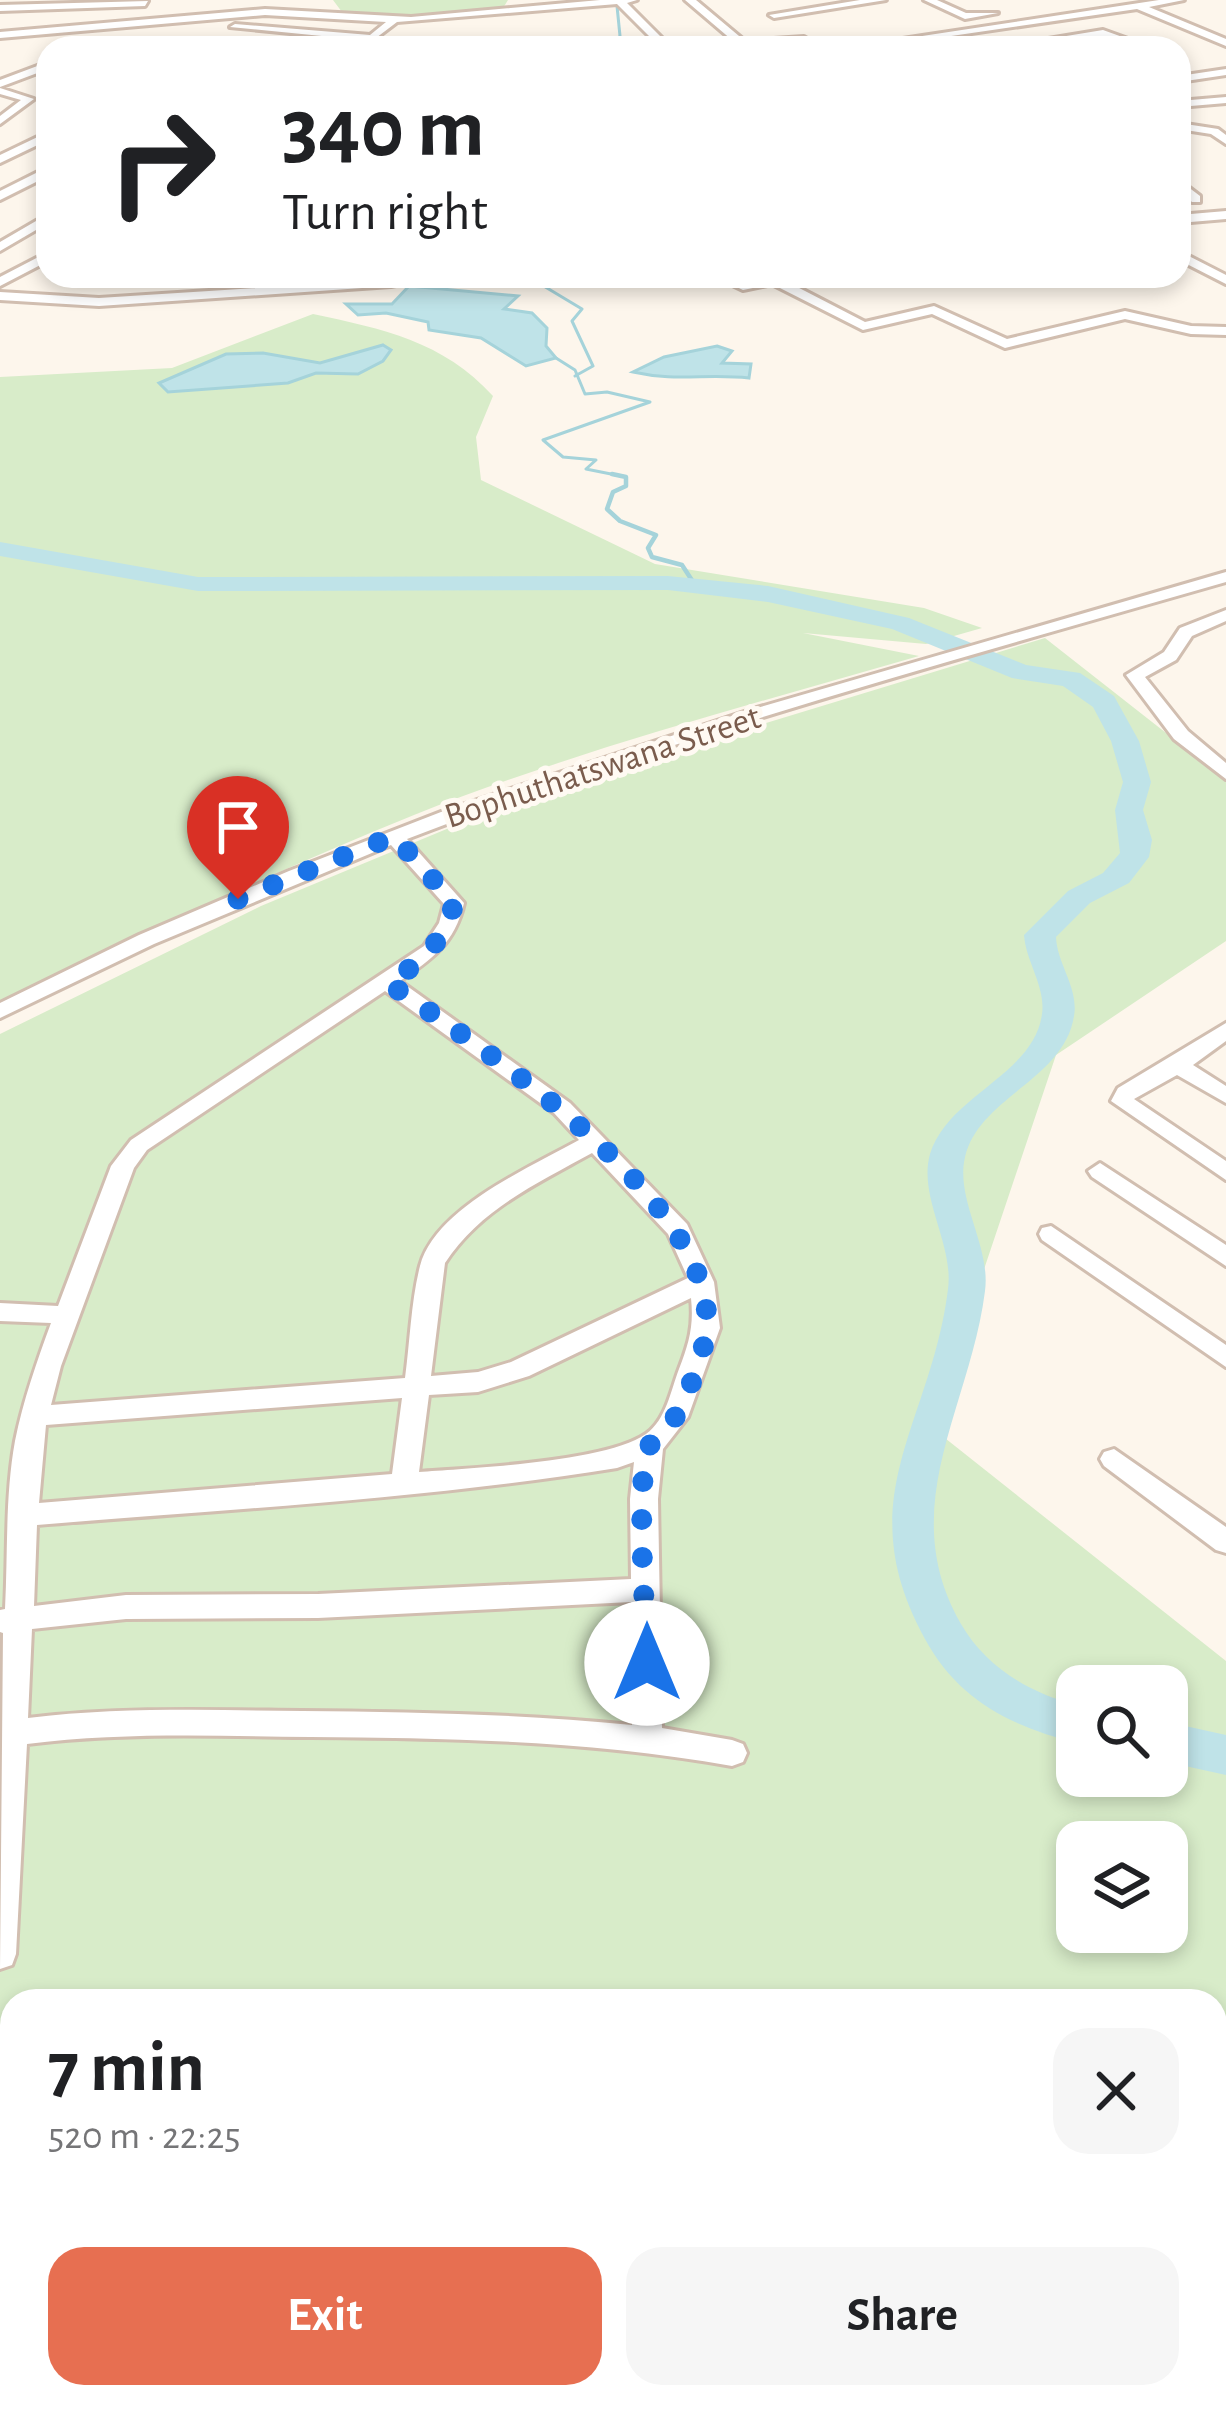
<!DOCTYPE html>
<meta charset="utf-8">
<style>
body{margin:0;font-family:"Alegreya Sans",sans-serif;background:#f6f6f6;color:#202124;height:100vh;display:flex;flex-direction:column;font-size:45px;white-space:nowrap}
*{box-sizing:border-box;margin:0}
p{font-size:39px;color:#757577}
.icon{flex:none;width:66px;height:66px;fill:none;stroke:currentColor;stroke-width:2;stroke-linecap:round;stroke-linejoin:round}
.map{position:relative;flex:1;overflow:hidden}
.sheet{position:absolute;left:0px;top:1989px;width:1227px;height:420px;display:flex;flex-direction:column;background:#fff;border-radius:36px 36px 0 0;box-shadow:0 6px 18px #0003}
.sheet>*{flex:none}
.banner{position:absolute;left:36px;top:36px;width:1155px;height:252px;border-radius:36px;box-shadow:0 6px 18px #0003;background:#fff;color:#202124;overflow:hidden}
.buttons{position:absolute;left:1056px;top:1665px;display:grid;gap:24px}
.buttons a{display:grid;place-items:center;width:132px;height:132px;border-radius:24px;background:#fff;box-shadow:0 6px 18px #0003;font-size:60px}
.pin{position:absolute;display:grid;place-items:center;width:102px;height:102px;color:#fff;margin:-123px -51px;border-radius:50% 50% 50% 0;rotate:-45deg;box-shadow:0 0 12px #0007}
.pin .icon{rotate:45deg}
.me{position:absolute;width:132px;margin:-66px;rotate:0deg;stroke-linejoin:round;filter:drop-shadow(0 0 9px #0008)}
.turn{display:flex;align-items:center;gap:42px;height:252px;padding:0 48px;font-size:54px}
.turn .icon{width:156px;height:156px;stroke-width:2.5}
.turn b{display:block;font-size:84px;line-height:102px}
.round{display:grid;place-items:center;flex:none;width:126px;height:126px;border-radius:36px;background:#f6f6f6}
.summary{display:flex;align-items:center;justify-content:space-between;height:204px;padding:0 48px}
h1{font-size:72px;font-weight:700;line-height:90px}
.primary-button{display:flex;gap:24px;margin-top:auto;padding:24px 48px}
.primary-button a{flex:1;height:138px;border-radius:36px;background:#e76f51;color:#fff;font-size:48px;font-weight:700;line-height:138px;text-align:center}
.primary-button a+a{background:#f6f6f6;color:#202124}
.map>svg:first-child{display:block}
.green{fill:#d8ecc9;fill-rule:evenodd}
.water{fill:#bfe3e8;stroke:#a5d3da;stroke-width:3}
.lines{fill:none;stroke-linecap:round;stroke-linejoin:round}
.stream-far1{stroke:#a5d3da;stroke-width:3}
.stream{stroke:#a5d3da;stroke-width:4.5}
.river{fill:#bfe3e8;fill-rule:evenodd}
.minor-casing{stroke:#d1beb0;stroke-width:6}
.minor{fill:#fff;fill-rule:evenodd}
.route{stroke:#1a73e8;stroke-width:21;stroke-dasharray:0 37.8}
.labels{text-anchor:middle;stroke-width:10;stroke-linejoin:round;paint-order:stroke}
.far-street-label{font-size:36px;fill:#7a5c4d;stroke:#fffaf3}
</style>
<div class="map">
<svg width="1226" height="2409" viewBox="0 0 1226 2409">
<rect width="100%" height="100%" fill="#fdf6ec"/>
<!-- green -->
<path class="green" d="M333,0H508L503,8L399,17L342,12Z
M313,314C383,329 443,341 493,396L476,437L481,480L655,564L924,608L982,628L926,644L803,633L919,656C750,705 578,750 414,815C273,872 136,937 0,1006V377L172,368Z
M1045,638L1226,780V941L1056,1055L931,1427L1226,1661V2409H0V1034L261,906L524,797ZM1077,1686H1167V1776H1077ZM1077,1842H1167V1932H1077ZM12,2001H1215V2397H12Z"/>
<!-- water -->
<path class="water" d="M409,286L518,296L504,309L532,313L547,328L546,346L556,358L526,366L481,338L429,330L428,322L386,313L358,315L346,304H392Z
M383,345L391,350L383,361L358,374L316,373L288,383L168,392L159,383L226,354L263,353L320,363Z
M717,346L732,351L722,363L751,364L749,378C707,373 677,382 633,372L664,357Z"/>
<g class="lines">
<!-- stream-far1 -->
<path class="stream-far1" d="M609,48L620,36L617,6
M527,276L582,309L572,321L593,366L575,376
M556,358L575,370L585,394L607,392L650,402L543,440L563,457L596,460L586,469L626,477"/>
<!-- stream -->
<path class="stream" d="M612,474L626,477V486L613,492L607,509L620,521L656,535L648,548L652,557L682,565L695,585"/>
<!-- river -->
<path class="river" d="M0,542L198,577L668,576L768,586L909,618L1026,665L1080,673L1114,696L1139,741L1151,782L1143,810L1152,840L1149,857L1129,883L1090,903L1056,937C1057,964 1079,988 1074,1016C1064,1080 979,1097 965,1157C955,1200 991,1246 985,1291C970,1409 894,1507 961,1624C986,1667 1029,1693 1077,1705V1743C1012,1727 958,1700 925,1639C847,1497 931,1426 948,1289C954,1244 918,1197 930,1154C948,1095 1034,1075 1042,1014C1046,987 1026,962 1024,935L1068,891L1103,873L1120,853L1115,810L1123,782L1111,741L1093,707L1063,686L1012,678L892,629L768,602L668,590L198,591L0,556Z
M1167,1722L1226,1735V1775L1167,1762Z"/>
<!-- minor casing -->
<g class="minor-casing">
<path id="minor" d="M600,0H637L627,3L672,48H661L617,4L397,22L372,41L230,27L235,24L370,35L386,22L265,15L0,38V32L265,9L411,17Z
M685,0H696L745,41L804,37L809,40L739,46Z
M860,0H886L774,18L769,15Z
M924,0H937L966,13H998L965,19Z
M1159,0H1184L1149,7L1226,39V46L1137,9L869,48H843Z
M148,1L145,6L0,11V5Z
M1103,30L1153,48H1138L1102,36L993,48Z
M48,62V69L0,87V80Z
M1226,69V75L1179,82V76Z
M0,88L34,99L0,124V116L21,100L0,94Z
M1226,97V103L1179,107V101Z
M1179,123L1218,129L1226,135V144L1211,134L1179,129Z
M48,132V140L0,163V155Z
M48,167V176L0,200V191Z
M1179,180L1200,196V202H1192L1179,190Z
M1226,211V219L1179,223V215Z
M48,214V223L0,251V242Z
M1179,251L1226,275V284L1179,260Z
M48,252V261L0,286V277Z
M714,276H732L744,282L776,276L865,322L934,306L1007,339L1125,311L1191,326L1226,327V335L1191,334L1125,319L1005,348L932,314L863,330L772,284L743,290Z
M819,276H893L886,280H826Z
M396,279V285L391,286L99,306L0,300V292L99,298Z
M1226,572V582C951,661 674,736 407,839L464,903C455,943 432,959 400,981L570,1103L687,1224L714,1282L720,1328L688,1417L663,1449L658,1499L662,1728L732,1740L743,1744L747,1753L743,1762L732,1766C593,1741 452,1738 311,1737C217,1736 121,1732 27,1744L16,1954L12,1965L0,1969L3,1633L0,1632V1610L5,1609C8,1552 5,1496 15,1441C23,1401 37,1361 51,1323L0,1321V1303L58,1306L111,1166L131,1140L424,946L439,923L444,904L391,845L154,944L0,1018V1003L139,935L289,871L441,812L750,710ZM385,991L554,1113L579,1140C531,1167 435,1208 420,1266C411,1301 410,1341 405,1378L51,1405L61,1366L134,1168L147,1150ZM592,1153L668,1234L688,1278L511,1362L478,1372L431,1376L445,1263C480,1209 538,1183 592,1153ZM691,1298C694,1326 689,1343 679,1369C671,1390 666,1420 646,1434C606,1462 472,1468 419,1472L429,1395L478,1392L529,1376ZM402,1398L392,1474L39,1503L46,1425ZM634,1462L630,1499L631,1579L318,1594L126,1595L34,1606L37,1525C232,1509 425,1499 617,1468ZM631,1602L632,1725C522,1714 412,1712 302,1711C211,1710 119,1707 28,1718L32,1629L126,1619L318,1618Z
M1226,610V621L1192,636L1176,660L1145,677L1188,731L1226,763V779L1174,739L1126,675L1164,652L1180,628Z
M1226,1023V1041L1193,1065L1226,1086V1103L1177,1075L1134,1099L1226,1161V1180L1111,1101L1118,1088Z
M1100,1163L1226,1245V1266L1092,1177L1088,1171Z
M1051,1226L1226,1345V1367L1042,1240L1039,1234L1042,1228Z
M1114,1449L1226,1527V1553L1216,1550L1104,1466L1100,1459L1104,1452Z"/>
</g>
<!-- minor -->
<use href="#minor" class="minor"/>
</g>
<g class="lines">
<!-- route -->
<path class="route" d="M238,899L394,836L454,903C445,941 421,963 388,983C484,1050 710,1196 707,1325C706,1350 687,1398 674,1419C668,1428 654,1438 650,1445C634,1473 646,1623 647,1663"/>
</g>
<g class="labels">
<!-- far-street labels -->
<g class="far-street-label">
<text transform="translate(602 765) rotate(-18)" y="13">Bophuthatswana Street</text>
</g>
</g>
</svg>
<div class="buttons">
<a><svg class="icon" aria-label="search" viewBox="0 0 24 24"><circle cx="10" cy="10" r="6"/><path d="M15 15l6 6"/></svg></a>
<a><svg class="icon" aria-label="layers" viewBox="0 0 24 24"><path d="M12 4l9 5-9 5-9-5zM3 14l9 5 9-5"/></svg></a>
</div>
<div class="pin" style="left:238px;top:899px;background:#d93025"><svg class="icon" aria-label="arrive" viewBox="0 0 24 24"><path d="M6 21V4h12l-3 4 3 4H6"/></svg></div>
<svg class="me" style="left:647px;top:1663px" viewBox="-20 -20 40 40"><circle r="19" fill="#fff"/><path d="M0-13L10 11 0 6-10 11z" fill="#1a73e8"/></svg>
<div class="banner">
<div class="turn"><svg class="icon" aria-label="right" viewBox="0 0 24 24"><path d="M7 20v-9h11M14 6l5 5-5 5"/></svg><div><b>340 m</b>Turn right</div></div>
</div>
<section class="sheet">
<div class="summary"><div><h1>7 min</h1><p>520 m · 22:25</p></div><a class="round"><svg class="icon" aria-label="close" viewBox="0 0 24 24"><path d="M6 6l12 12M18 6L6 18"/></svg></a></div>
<div class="primary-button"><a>Exit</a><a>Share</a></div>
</section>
</div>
